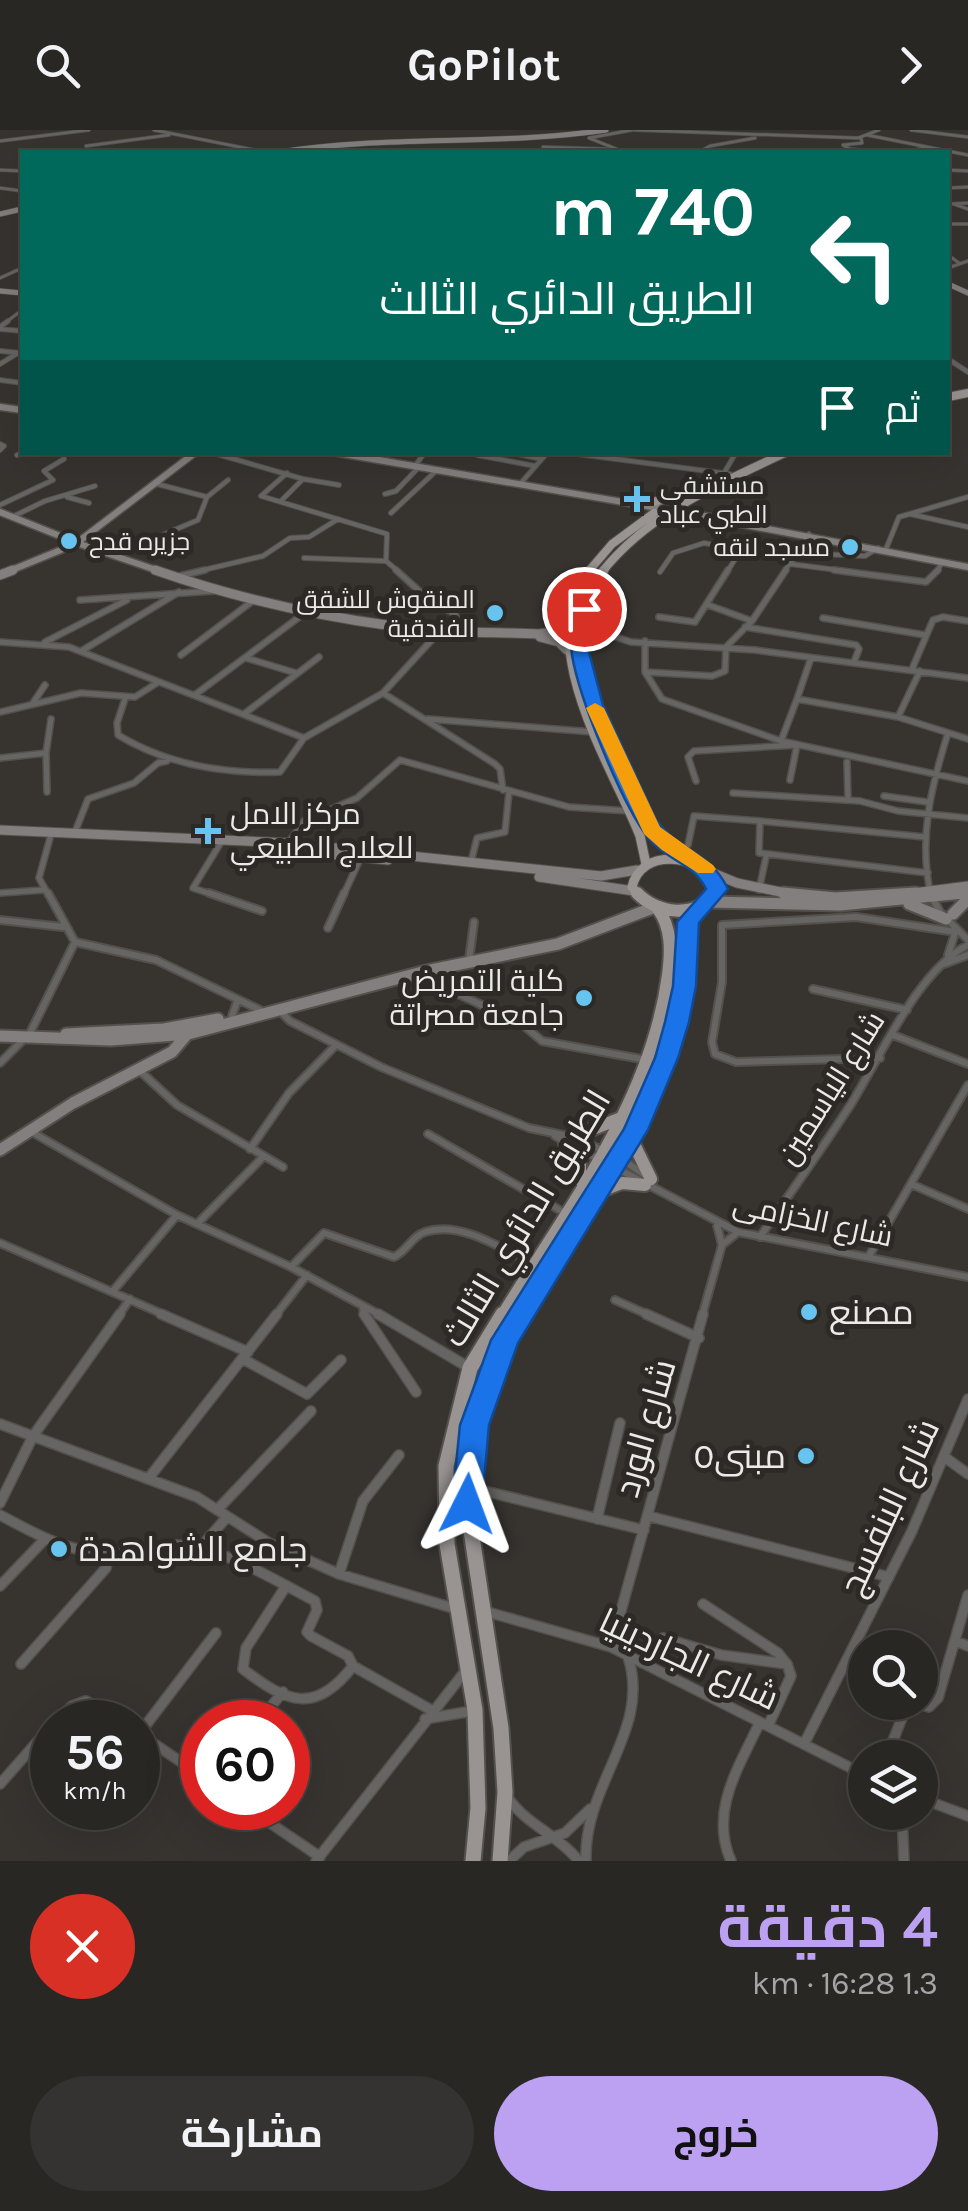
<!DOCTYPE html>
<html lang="ar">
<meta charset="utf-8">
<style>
body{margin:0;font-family:Karla,Cairo,sans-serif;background:#353331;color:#f1f3f6;direction:rtl;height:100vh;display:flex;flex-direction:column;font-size:38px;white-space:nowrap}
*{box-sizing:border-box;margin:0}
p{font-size:32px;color:#a5a5a6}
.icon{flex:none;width:55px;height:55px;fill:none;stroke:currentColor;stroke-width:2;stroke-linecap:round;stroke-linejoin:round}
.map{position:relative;height:1731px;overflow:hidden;direction:ltr}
.drawer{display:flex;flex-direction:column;background:#292724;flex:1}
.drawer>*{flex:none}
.hud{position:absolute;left:20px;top:20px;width:930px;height:305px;border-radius:0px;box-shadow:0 10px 40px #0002,0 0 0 2px #454441;direction:rtl;background:#00695c;color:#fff;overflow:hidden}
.buttons{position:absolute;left:848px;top:1500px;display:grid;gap:20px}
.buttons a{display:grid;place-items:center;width:90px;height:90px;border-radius:50%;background:#292724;box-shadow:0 10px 40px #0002,0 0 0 2px #454441;font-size:50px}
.speed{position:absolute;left:30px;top:1570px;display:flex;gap:20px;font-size:50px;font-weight:700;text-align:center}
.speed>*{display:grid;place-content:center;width:130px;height:130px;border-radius:50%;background:#292724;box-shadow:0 10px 40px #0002,0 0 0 2px #454441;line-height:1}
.speed small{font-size:25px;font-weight:400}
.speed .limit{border:15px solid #d22;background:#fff;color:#111}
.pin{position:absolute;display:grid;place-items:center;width:85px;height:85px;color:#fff;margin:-42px;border:5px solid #fff;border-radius:50%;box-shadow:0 2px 10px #0007}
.me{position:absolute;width:110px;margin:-55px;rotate:3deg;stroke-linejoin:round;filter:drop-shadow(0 0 8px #0008)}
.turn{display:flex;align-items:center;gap:35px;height:210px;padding:0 30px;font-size:45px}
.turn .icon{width:130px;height:130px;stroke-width:2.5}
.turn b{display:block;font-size:70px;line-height:85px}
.then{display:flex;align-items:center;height:95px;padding:0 30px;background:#0003;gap:20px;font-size:38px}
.round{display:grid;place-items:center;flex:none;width:105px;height:105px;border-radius:52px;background:#353331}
.summary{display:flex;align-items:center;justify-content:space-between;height:170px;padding:0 30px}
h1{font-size:60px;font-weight:700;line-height:75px;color:#bca0f2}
.primary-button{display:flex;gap:20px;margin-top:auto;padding:20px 30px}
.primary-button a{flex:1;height:115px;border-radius:60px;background:#bca0f2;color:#111;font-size:40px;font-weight:700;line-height:115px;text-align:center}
.primary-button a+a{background:#353331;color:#f1f3f6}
header{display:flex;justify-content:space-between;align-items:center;height:130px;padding:0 30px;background:#292724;font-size:45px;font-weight:700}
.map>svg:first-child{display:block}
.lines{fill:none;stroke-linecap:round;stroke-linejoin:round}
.street-far4-casing{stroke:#54514d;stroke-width:4}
.street-far3-casing{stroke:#54514d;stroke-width:6}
.street-far2-casing{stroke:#54514d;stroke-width:8}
.street-far1-casing{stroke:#54514d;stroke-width:10}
.street-casing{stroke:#54514d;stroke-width:12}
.secondary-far3-casing{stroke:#54514d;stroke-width:6}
.secondary-far2-casing{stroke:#54514d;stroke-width:9}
.secondary-far1-casing{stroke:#54514d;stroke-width:11}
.secondary-casing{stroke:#54514d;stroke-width:15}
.primary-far3-casing{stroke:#54514d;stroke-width:10}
.primary-far2-casing{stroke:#54514d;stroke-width:11}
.primary-far1-casing{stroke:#54514d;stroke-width:16}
.primary-casing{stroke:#54514d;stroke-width:19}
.street-far4{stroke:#676564;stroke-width:2.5}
.street-far3{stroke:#676564;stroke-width:4}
.street-far2{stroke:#676564;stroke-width:5}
.street-far1{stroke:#676564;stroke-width:6}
.street{stroke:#676564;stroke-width:9}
.secondary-far3{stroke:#837f7e;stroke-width:5}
.secondary-far2{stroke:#837f7e;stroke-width:6}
.secondary-far1{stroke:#837f7e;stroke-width:9}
.secondary{stroke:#837f7e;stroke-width:11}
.primary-far3{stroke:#999492;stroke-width:8}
.primary-far2{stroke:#999492;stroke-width:9}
.primary-far1{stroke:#999492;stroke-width:12}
.primary{stroke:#999492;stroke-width:15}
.route{fill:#1a73e8;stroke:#114b97;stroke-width:2.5}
.slow{fill:#f59e0b}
.poi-dot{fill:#67c4ef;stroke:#2d2a26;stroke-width:4}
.labels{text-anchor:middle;stroke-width:10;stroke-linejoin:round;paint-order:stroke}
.far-poi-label{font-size:25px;fill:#eceae7;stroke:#2d2a26;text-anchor:start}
.poi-label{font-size:30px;fill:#eceae7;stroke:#2d2a26;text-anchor:start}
.street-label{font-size:30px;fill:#eceae7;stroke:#2d2a26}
.near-street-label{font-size:35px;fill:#eceae7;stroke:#2d2a26}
.near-poi-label{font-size:35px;fill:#eceae7;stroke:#2d2a26;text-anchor:start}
</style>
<header><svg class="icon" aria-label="forward" viewBox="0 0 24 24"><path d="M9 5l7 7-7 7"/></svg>GoPilot<svg class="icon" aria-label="search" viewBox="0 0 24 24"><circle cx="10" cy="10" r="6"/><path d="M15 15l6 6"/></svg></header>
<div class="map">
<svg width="968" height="1731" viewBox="0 0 968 1731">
<rect width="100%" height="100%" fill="#373430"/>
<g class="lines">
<!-- street-far4 casing -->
<g class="street-far4-casing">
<path id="street-far4" d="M154,0L265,22
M635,0L858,8L879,0
M911,0L968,7
M867,5L968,25
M0,11L89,0
M86,16L169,5
M327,17L363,22
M543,17L607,19
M851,19L882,22
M624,22L589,8L632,0
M699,22L710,16L755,8
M799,22L848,21
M855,22L843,15L862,13L861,7
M908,22L923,18
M0,40L22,41
M948,40L968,41
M0,58L22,61
M948,58L968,57
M948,74L968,73
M954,74L968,79
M948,94H968
M948,125L959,133
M948,138L968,131
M0,148L22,138
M5,193L22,180"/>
</g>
<!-- street-far3 casing -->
<g class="street-far3-casing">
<path id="street-far3" d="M0,197L8,191
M0,199L22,201
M0,221L22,223
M948,229L968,242
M0,234L18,223
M0,250L22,253
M0,314L4,316L0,320
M509,322L541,329
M562,322L730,344
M217,324L303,349L281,371
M17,325L25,322
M477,325L535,336
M415,336L425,322
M287,343L261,366L387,404L386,431L399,442
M724,343L734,326L729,322
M303,349L339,355
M520,354L548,322
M385,364L396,361L419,337
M67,367L89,373
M207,367L228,350
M0,375L53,350L44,341L64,329
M391,383L437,340
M910,384L968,397
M12,387L45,371L95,356
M886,419L899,387L968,367
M798,423L865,426L878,418
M109,425L129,411H148L198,390L207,367L157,354
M304,428L385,431
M790,434L853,442
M195,442L263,426L290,408L309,407L338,389
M660,442L673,423L704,413L793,430
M727,442L741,420
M784,442L809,404
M937,442L942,432"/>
</g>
<!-- street-far2 casing -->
<g class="street-far2-casing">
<path id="street-far2" d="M396,440L427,468L455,484L460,501
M834,440L926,452L938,440
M175,447L205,440
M80,470L213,461
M587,472L611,477L603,507
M708,475L752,491
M659,487L695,492L728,440
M823,488L925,505
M582,496L631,512L755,520L968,548
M745,497L856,515L859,519L854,532
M645,511V542L662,569L781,611
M0,512L69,517L304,608
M45,512L127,470
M83,520L179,462
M581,521L606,510
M181,525L254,470
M246,528L296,543
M811,528L797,569L898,587L920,541
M912,539L933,490L943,487L968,491
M645,542L712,546L725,541L726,517L752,491L786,440
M383,563L495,634L500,639L503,660
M196,564L306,482
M125,569L117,593L118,605C166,634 224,644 280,642L304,608L383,563L440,501
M797,569L781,611L968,651
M33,573L45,555
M0,582L81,563L135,567L157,553
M244,584L319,527
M898,587L968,609
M428,589L593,602
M0,628L46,623
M847,632L848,670
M696,651L688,627L694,621L797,615L790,650
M47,662L46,623L51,589
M733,663L860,671L898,681L968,688
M884,666L927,672
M75,702L88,669L134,653L158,633L167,631
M925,707L760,691L759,723L928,743
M288,713L304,691L357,668L400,630L569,677L629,681
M680,723L688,715L694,686L760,691
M471,732L477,708L505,702L509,662
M759,760L766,727
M0,763L43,760
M49,766L39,748L50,708
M217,766L193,758L220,714
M343,766L361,727
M931,766C918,709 931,657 948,603"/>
</g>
<!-- street-far1 casing -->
<g class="street-far1-casing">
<path id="street-far1" d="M48,763L75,812L156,830L260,880
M209,763L262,781
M930,763L940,782L968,810
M0,790L63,797
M328,798L344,763
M948,825L956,800
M469,830L474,792
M944,834L968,825
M427,842L454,862L522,894L542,911L647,930
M813,859L907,880
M277,878L290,891L381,937L529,998L573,1007L620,1028L645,1045
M232,886L237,872
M893,905L968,934
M880,928L736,932L715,924L712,912L722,852V795L856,787L956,802
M0,933L30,903L75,812
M140,941L177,975L283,1037
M30,1001L177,1085L291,1137L382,1186
M428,1004L563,1082
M555,1006L738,1102L968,1147
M250,1019L289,963L335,916
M911,1054L968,1079
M197,1094L264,1026
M760,1107C790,1063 822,1019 851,974C881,926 918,840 968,815
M0,1113L167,1186
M722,1115L738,1102
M869,1126L968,955
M291,1137L324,1103L394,1127C407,1121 412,1106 425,1102C460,1090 503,1119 532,1134
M113,1161L177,1085
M615,1170L651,1186
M362,1175L365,1186
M118,1186L130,1169
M275,1186L307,1145
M702,1186L722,1115L717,1095"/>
</g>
<!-- street casing -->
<g class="street-casing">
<path id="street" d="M161,1184L248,1222
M364,1184L416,1262
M378,1184L468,1237
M646,1184L699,1208
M243,1229L307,1264L341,1230
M0,1294L197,1367L269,1413L339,1444L456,1479
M946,1328L968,1344
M148,1349L277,1184
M468,1357L644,1400
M0,1373L33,1306L120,1184
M217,1380L311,1281
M0,1385C34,1403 69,1424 109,1422C135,1421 160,1412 187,1416C233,1423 274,1450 315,1471L317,1480L307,1502L311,1506L348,1526L353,1536L431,1580
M648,1386L889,1447
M597,1389L620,1293
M200,1418L227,1387
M339,1444L363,1371L399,1325
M0,1456L45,1409
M286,1456L246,1518L243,1539C288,1574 316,1584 353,1536
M703,1474L778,1523L786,1533
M484,1481L611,1517L865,1645
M955,1511L968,1516
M611,1517L703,1184
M642,1533L663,1508L721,1525L787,1534L791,1546L768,1596
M21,1534L106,1438L109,1422
M425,1589L472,1581
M55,1592L72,1576L86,1571L122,1592
M258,1592L283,1562
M138,1603L202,1646
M139,1604L216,1503
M804,1614L912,1401L968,1269
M886,1628L906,1578L914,1573L929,1577L938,1568L968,1465
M0,1654L52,1595
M508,1668C527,1695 558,1705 579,1731
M920,1668L968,1686
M248,1678L320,1727
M902,1682L904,1731
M316,1731L467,1539
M509,1731L524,1717L565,1703L590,1679
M586,1731C583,1654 652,1600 628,1527
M731,1731C709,1681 739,1637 760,1592"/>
</g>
<!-- secondary-far3 casing -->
<g class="secondary-far3-casing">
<path id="secondary-far3" d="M280,22C388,5 498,16 606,0
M0,84L22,79
M948,154L968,163
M0,161L22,163"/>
</g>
<!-- secondary-far2 casing -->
<g class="secondary-far2-casing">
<path id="secondary-far2" d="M0,277L22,280
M332,322L716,388
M0,382L65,408
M709,388L968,437
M78,412L196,322
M77,413L162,442
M7,442L68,417"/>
</g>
<!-- secondary-far1 casing -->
<g class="secondary-far1-casing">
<path id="secondary-far1" d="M155,440C232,467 312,485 393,496C441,503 491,502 539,504L558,501L569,490
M0,445L13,440
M540,507L559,512L567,520
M0,700L288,713L601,746L637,740
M310,722L388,730
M708,741L737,753L800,766
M539,747L634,761
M890,766L968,756
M936,766L968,763"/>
</g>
<!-- secondary casing -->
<g class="secondary-casing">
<path id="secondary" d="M783,763L835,768L916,763
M709,772L840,775L963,763
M909,774L946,789
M953,784L968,769
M66,904L164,899L218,889
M0,906L111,910L188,904L426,841L558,814L655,777
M0,1020L73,973L172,922L190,901"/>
</g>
<!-- primary-far3 casing -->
<g class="primary-far3-casing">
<path id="primary-far3" d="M948,267L968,263
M626,371L652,372L684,366
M661,390L695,386
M588,442L612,414L654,383
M602,442C650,382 719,354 787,322"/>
</g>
<!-- primary-far2 casing -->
<g class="primary-far2-casing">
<path id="primary-far2" d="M590,440C532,514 611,633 640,706L646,734
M604,440C557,499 591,565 616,624C626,650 635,679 653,701C665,716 681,725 697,734
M639,766L632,757C641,717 699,724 717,754L714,766"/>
</g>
<!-- primary-far1 casing -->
<g class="primary-far1-casing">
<path id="primary-far1" d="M637,763C657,784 696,789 714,763
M573,1007L621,988
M631,1008L651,1049
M565,1014L580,1035V1050
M598,1062L622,1053L645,1055
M502,1186C567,1079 651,973 668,845C671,822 672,798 658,779
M520,1186L636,1000L677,892L684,856L685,805L698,778"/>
</g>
<!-- primary casing -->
<g class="primary-casing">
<path id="primary" d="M473,1731L478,1678L475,1580L447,1414L446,1336L470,1238L503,1184
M500,1731L505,1662L501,1598L467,1374L475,1295L505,1211L522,1184"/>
</g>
<!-- street-far4 -->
<use href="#street-far4" class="street-far4"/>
<!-- street-far3 -->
<use href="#street-far3" class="street-far3"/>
<!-- street-far2 -->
<use href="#street-far2" class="street-far2"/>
<!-- street-far1 -->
<use href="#street-far1" class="street-far1"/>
<!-- street -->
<use href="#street" class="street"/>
<!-- secondary-far3 -->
<use href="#secondary-far3" class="secondary-far3"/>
<!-- secondary-far2 -->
<use href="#secondary-far2" class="secondary-far2"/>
<!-- secondary-far1 -->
<use href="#secondary-far1" class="secondary-far1"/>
<!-- secondary -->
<use href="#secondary" class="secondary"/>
<!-- primary-far3 -->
<use href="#primary-far3" class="primary-far3"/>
<!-- primary-far2 -->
<use href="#primary-far2" class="primary-far2"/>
<!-- primary-far1 -->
<use href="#primary-far1" class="primary-far1"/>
<!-- primary -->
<use href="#primary" class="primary"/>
</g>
<!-- route -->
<path class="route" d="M584,474L593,479L589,522L603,575L656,690C680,723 709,720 728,759L699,793L696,856L689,892L678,928L648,1000L518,1213L489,1295L482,1374L478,1383L467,1387L456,1383L452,1374L460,1295L491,1210L624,999L655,928L665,892L673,856L677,792L706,759C694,733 666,730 649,709C622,675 579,568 572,525C570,511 574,494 576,479Z"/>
<!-- slow -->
<path class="slow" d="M595,573L604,578L660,697L713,735L716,739L713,743H698L662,720L644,704L586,578Z"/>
<!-- markers -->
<g class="poi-dot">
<path d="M632 354h10v10h10v10h-10v10h-10v-10h-10v-10h10z"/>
<circle cx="69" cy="411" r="10"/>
<circle cx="850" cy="417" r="10"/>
<circle cx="495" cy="483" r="10"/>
<path d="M203 686h10v10h10v10h-10v10h-10v-10h-10v-10h10z"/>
<circle cx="584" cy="868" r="10"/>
<circle cx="809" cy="1182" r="10"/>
<circle cx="806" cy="1326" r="10"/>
<circle cx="59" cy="1419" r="10"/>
</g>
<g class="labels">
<!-- far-poi labels -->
<g class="far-poi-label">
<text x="660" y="364">مستشفى<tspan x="660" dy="29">الطبي عباد</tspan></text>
<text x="89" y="420">جزيره قدح</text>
<text x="830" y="426" text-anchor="end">مسجد لنقه</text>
<text x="475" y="478" text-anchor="end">المنقوش للشقق<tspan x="475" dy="29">الفندقية</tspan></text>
</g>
<!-- poi labels -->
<g class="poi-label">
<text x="230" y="694">مركز الامل<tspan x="230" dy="34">للعلاج الطبيعي</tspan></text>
<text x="564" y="861" text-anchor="end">كلية التمريض<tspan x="564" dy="34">جامعة مصراتة</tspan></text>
</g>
<!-- street labels -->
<g class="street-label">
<text transform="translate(831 958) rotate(-58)" y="10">شارع الياسمين</text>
<text transform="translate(813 1090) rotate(12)" y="10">شارع الخزامى</text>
</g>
<!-- near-street labels -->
<g class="near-street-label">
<text transform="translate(526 1088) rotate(-59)" y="12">الطريق الدائري الثالث</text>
<text transform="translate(645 1298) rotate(-74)" y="12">شارع الورد</text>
<text transform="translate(889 1377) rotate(-65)" y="12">شارع البنفسج</text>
<text transform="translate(689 1529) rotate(25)" y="12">شارع الجاردينيا</text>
</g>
<!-- near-poi labels -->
<g class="near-poi-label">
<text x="829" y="1194">مصنع</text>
<text x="786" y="1338" text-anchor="end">مبنى0</text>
<text x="79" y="1431">جامع الشواهدة</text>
</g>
</g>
</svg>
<div class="buttons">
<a><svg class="icon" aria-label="search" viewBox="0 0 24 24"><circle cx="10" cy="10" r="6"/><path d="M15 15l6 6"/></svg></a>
<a><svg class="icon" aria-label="layers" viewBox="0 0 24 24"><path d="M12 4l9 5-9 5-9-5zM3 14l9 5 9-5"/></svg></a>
</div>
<div class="speed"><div>56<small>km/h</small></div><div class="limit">60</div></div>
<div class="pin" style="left:584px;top:479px;background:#d93025"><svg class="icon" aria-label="arrive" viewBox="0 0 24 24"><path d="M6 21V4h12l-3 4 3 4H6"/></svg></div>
<svg class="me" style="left:467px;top:1374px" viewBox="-20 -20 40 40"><path d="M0-17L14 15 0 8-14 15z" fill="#1a73e8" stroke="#fff" stroke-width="4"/></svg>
<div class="hud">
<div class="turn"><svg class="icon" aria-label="left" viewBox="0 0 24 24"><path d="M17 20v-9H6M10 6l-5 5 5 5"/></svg><div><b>740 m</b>الطريق الدائري الثالث</div></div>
<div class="then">ثم<svg class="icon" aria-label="arrive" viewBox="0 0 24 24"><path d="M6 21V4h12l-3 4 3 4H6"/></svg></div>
</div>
</div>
<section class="drawer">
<div class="summary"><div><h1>4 دقيقة</h1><p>1.3 km · 16:28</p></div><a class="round" style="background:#d93025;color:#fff"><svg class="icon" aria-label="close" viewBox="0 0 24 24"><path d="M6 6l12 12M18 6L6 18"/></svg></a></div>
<div class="primary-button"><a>خروج</a><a>مشاركة</a></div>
</section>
